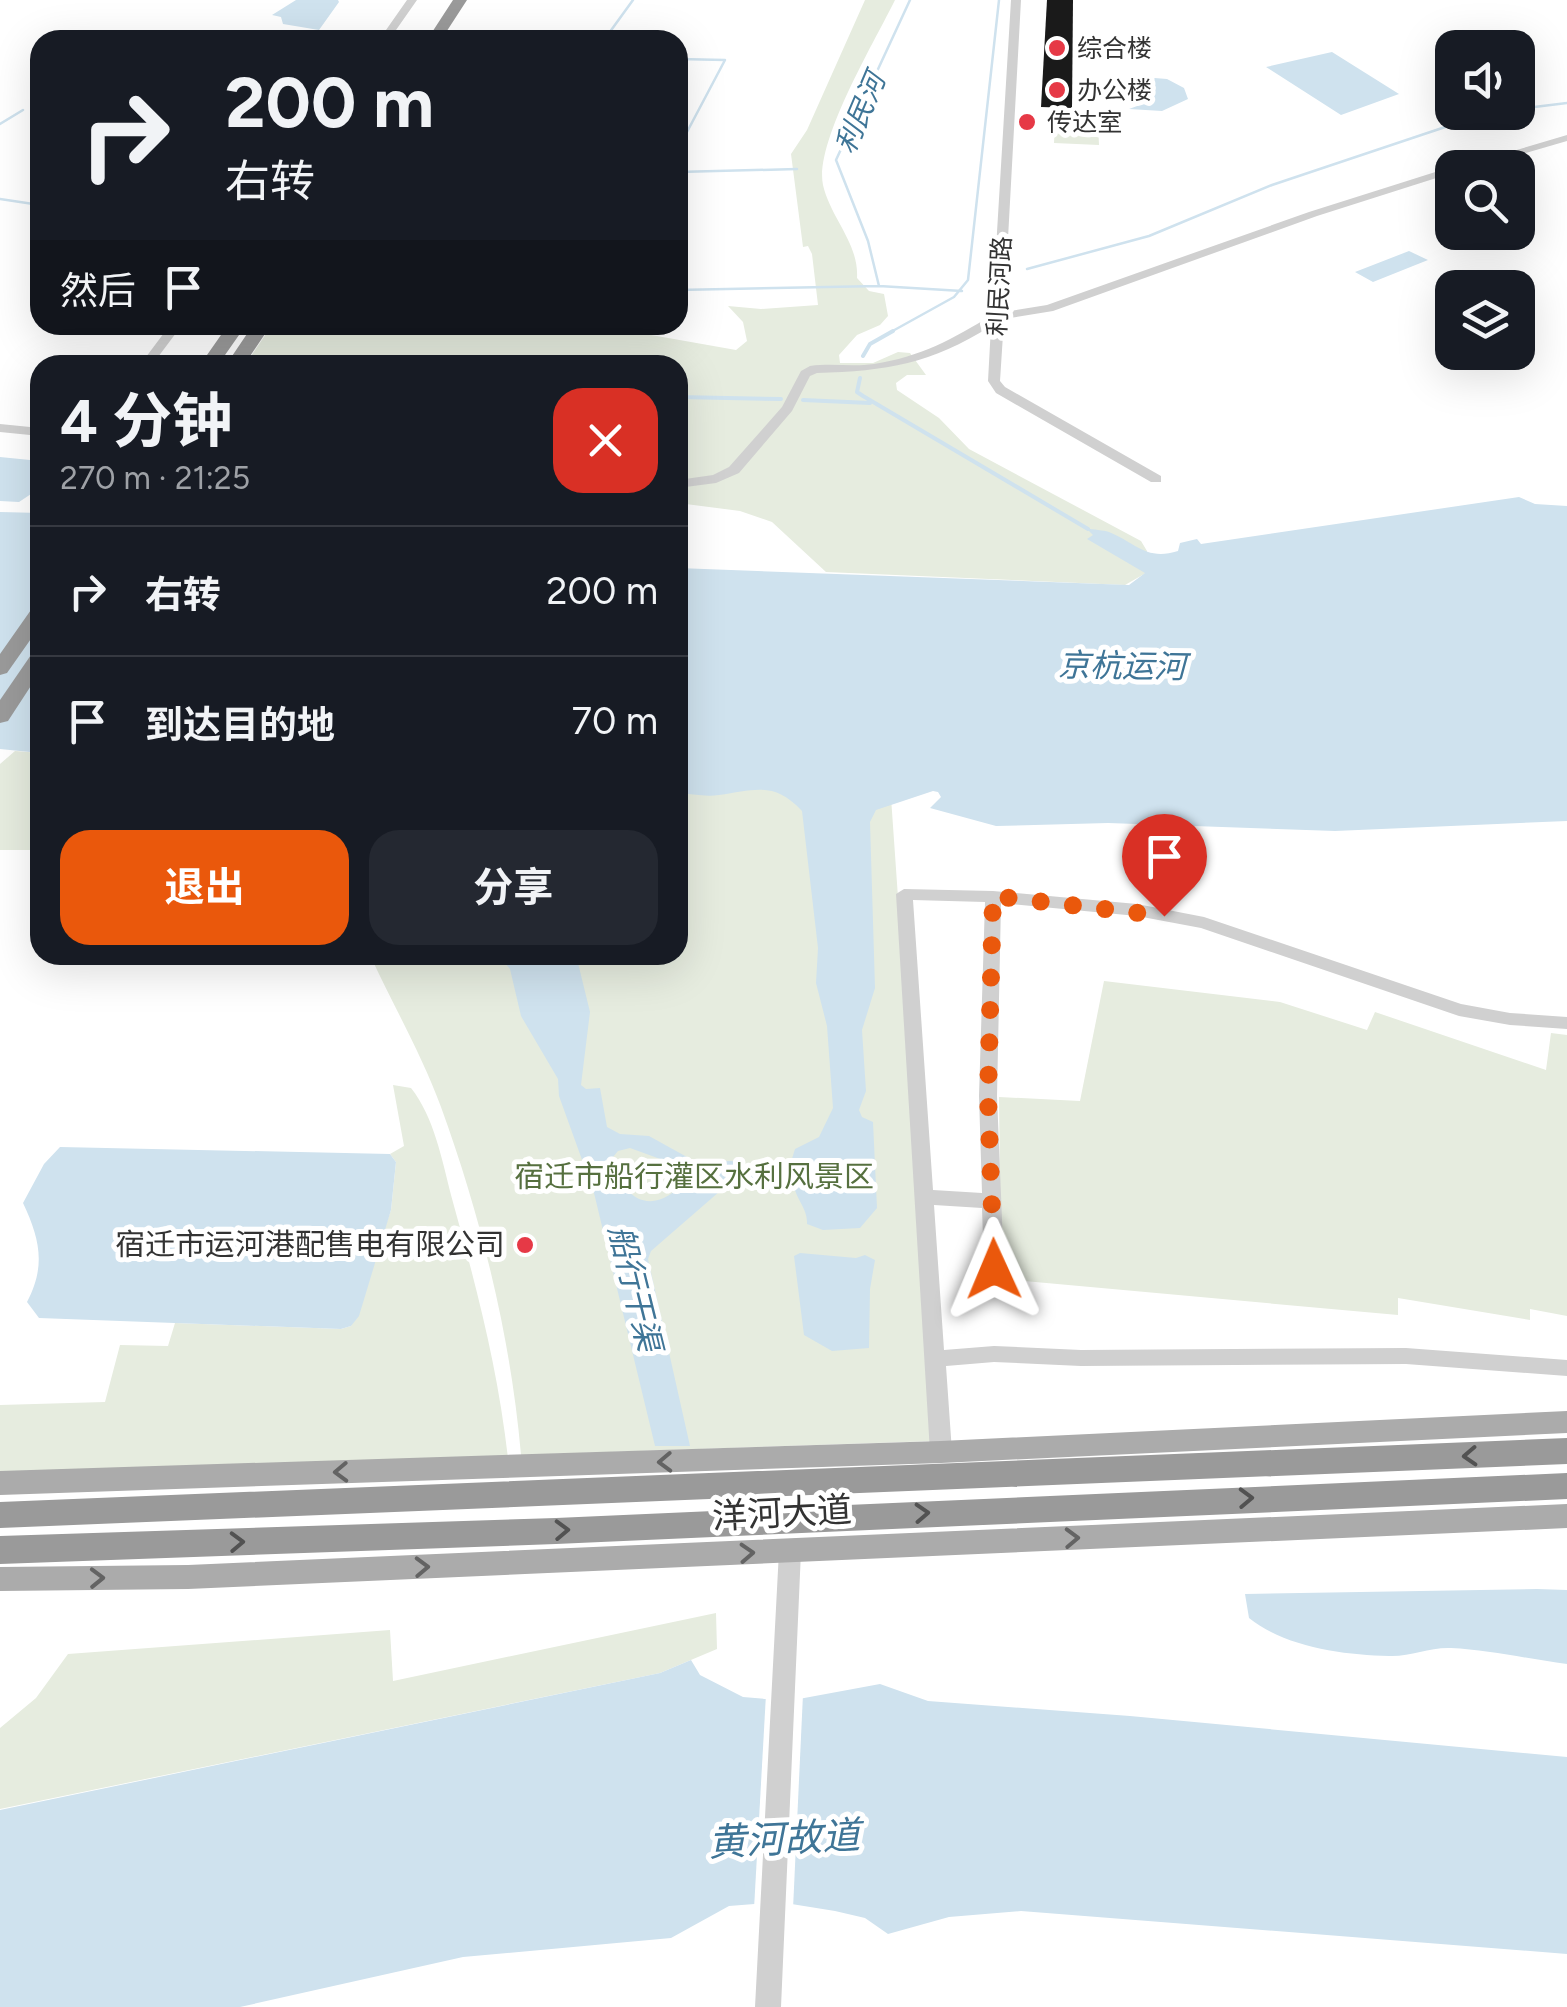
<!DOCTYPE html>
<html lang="zh">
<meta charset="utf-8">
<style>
body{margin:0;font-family:Figtree,"Noto Sans SC",sans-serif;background:#242831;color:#f1f3f6;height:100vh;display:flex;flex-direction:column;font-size:38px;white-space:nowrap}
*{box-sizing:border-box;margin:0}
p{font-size:32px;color:#9ea1a6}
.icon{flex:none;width:55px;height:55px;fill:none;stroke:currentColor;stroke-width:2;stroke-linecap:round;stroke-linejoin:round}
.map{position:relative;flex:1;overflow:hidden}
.drawer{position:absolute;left:30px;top:355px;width:658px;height:610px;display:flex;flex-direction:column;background:#171b24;border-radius:30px;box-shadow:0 10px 40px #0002}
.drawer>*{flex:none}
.banner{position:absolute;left:30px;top:30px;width:658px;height:305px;border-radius:30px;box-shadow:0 10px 40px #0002;background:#171b24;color:#f1f3f6;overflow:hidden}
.fabs{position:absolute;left:1435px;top:30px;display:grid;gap:20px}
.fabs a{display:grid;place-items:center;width:100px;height:100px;border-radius:20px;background:#171b24;box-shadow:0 10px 40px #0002;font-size:50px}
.pin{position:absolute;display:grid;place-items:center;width:85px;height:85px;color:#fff;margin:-102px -42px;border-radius:50% 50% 50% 0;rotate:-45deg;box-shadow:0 0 10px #0007}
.pin .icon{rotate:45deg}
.me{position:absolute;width:110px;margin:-55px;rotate:359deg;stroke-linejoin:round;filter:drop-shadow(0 0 8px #0008)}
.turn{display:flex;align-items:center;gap:35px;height:210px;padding:0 30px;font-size:45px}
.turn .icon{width:130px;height:130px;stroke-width:2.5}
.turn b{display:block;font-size:70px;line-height:85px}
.then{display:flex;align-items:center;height:95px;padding:0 30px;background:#0003;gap:20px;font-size:38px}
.round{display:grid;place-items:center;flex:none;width:105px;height:105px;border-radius:30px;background:#242831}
.overview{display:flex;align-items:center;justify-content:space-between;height:170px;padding:0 30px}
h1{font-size:60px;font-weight:700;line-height:75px}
.button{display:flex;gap:20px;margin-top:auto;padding:20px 30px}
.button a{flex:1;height:115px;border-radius:30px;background:#ea580c;color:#fff;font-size:40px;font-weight:700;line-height:115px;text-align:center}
.button a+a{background:#242831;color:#f1f3f6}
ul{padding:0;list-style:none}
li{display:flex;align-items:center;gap:30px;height:130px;padding:0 30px;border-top:2px solid #363941}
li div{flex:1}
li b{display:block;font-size:38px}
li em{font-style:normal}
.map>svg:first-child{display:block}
.green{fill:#e6ecdf}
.water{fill:#cfe2ee;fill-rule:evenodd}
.pier{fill:#fff}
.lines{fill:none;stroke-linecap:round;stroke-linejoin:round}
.stream-far1{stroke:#cfe2ee;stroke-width:2.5}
.stream{stroke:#cfe2ee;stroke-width:4}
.building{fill:#1a1a1a}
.minor{fill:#d0d0d0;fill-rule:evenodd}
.major{fill:#ababab;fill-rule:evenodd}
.highway{fill:#9a9a9a;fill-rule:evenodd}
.oneway{stroke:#525252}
.oneway2{stroke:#636363}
.route{stroke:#ea580c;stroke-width:18;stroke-dasharray:0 32.4}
.poi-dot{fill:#e63946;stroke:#fff;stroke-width:4}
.labels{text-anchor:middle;stroke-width:10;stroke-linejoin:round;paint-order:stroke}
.far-poi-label{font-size:25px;fill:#333;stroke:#fff;text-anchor:start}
.far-street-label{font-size:25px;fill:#333;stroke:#fff}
.far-water-label{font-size:28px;font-style:italic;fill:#3f7597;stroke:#fff}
.park-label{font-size:30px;fill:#56703f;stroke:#fff}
.poi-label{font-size:30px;fill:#333;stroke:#fff;text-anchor:end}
.water-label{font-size:32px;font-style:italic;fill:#3f7597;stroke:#fff}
.near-street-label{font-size:35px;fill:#333;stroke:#fff}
.near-water-label{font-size:38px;font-style:italic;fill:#3f7597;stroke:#fff}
</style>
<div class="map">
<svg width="1567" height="2007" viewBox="0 0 1567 2007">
<rect width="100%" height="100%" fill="#fff"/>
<!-- green -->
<path class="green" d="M865,0H895C875,41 814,143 823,185C831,219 859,243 857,278L869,291L884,294L888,316L880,325L857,335L839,355L840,363H873L898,352L910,353L926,375H907L896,383L897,390L939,418L969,449L1141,541L1147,551L1146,573L1125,585L826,572L772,522L740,511L678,503V365H245L272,325H604L610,332L640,333L736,350L747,341L743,322L728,306L761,309L818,305L812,254L808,246L803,247L791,154L807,130Z
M1055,121L1098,123L1099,145L1054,143Z
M15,751L40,753V850H0V764Z
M678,782L890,783L936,1441L521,1455C511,1338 481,1217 441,1107C422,1055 393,1005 370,955H678Z
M1104,981L1280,1002L1367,1030L1375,1012L1546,1070L1551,1033L1567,1035V1316L1530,1309V1320L1398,1298V1315L1001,1279L999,1097L1080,1101Z
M393,1085L411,1088C434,1117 442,1160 451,1195C476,1286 497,1363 508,1458L0,1472V1405L105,1402L120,1345L168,1346L175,1323L341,1329L351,1326L391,1210L396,1162L390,1154L404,1146Z
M716,1613L717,1649L660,1673L0,1809V1728L36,1698L68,1654L390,1630L393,1681Z"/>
<!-- water -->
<path class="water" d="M296,0H338L339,2L319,30L283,24L281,17L272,15Z
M1332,52L1399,94L1341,115L1266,67Z
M1130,76L1167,79L1184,88L1188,99L1162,111L1129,109L1148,102L1155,92Z
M1409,251L1428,260L1373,282L1355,272Z
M0,457L40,461V488L19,502L0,501Z
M1519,497L1535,504L1567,506V821L1335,831L1108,823L996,826L930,808L941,797L938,792L933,791L876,810L870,822L875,988L862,1030L866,1091L859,1110L862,1117L873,1122L877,1208L860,1228L823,1230L807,1224C808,1207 793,1197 793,1179L727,1185L651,1251L648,1259L690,1446H655L594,1193L559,1096L558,1079L521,1016L510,969L504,962L492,959L491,955H581L578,963L590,1012L581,1085L586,1089L600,1088L607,1127L620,1134L649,1136L696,1162L732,1161L743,1168L790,1165L795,1149L819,1137L833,1108L827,1026L816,983L818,948L802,811C774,781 755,790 719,795C706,797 691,794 678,793V568L1129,585L1145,573L1087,539L1093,535L1086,528C1094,530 1103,530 1109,532C1136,543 1146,561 1178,551L1180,543L1197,539L1201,544ZM630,1148L685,1168L688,1178C655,1218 622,1203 613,1157L618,1151Z
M0,512L40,513V753L0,749Z
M60,1147L390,1154L396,1162L391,1210L359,1316L351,1326L341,1329L39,1318L27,1302C46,1266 40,1239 23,1203L44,1164Z
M800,1253L856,1258L865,1255L875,1260L870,1289L869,1348L832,1351L804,1335L794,1256Z
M1537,1589L1567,1590V1664C1529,1659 1489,1650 1451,1648C1430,1647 1410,1657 1389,1656C1343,1655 1285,1647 1249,1618L1245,1594Z
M691,1660L700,1675L743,1697L788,1701L880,1684L928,1701L1130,1716L1567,1757V1954L1021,1911L949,1917L888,1934L865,1918L835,1911L779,1902L729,1906L671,1938L463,1957L240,2007H0V1810L660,1673Z"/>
<!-- pier -->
<path class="pier" d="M766,1694H803L793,1909H754Z"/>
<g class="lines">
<!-- stream-far1 -->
<path class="stream-far1" d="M604,40L633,0
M678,59L725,60L678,149
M1518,109L1567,103
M0,124L23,110
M678,172L797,169
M0,199L40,205
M1027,269L1149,236L1272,185L1490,112
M879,286L868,241L836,160L910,0
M678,290L879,286L962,291
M889,333L954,297L968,280L999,0"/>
<!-- stream -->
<path class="stream" d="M863,356L870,344L893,331
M284,359L326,365
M860,378L857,392L863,396L1088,529
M678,397L781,399
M803,400L870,403"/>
</g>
<!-- building -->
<path class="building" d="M1047,0H1073L1072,108L1041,107Z"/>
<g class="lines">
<!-- minor -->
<path class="minor" d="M407,0H417L389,40H379Z
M1011,0H1021L1004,312L1047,305L1309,212L1448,168H1455H1452V173L1317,216L1053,311L1004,319L1000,381L1005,387L1161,476V482H1151L996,393L988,381L991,326C931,364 887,371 817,373L810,376L792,411L739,473L716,483L678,488V480L713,475L729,467L782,407L801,371L810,366C831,363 853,367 874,364C920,357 953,339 992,315Z
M1567,135V141L1475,168H1456Z
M170,325H182L152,365H140Z
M0,424L40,428V436L0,432Z
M904,889L993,891L1137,904L1204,917L1461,1004L1510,1013L1567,1017V1029L1510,1025L1459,1016L1201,928L1137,916L1001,903L997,1096L1004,1269L1001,1274L994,1277L987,1274L984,1269L982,1208L934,1205L944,1350L994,1346L1081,1350L1406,1348L1567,1360V1376L1406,1364L1081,1366L994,1362L946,1366L952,1452L948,1458L941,1461L934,1458L930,1452L896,894ZM913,900L985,902L979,1096L982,1193L933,1190Z
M790,1541L798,1544L801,1551L781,2007H755L779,1551L782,1544Z"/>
<!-- major -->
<path class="major" d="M1567,1411V1433L941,1463L0,1495V1471L941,1441Z
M1567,1504V1528L188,1589L0,1591V1567L188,1565Z"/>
<!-- highway -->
<path class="highway" d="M453,0H467L441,40H427Z
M228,325H246L218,365H200Z
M253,325H271L244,365H226Z
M40,605V626L7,673L0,675V654L33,607Z
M40,650V672L8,721L0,723V700L33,652Z
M1567,1438V1464L0,1528V1502Z
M1567,1473V1499L556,1544L0,1564V1536L556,1518Z"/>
</g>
<!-- one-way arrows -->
<defs><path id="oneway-chevron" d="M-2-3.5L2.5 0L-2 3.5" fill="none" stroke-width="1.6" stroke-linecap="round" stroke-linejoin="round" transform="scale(2.5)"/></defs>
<g class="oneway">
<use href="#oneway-chevron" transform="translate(1470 1456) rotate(177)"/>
<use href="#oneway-chevron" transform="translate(1246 1498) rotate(-2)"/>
<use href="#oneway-chevron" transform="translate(922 1513) rotate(-3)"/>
<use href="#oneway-chevron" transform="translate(562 1530) rotate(-2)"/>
<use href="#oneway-chevron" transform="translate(237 1542) rotate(-2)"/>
</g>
<g class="oneway2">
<use href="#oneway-chevron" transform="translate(665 1462) rotate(178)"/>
<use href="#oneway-chevron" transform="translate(341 1472) rotate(178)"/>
<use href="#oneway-chevron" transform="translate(1072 1538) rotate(-2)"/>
<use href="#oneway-chevron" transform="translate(747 1553) rotate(-3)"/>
<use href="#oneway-chevron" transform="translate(422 1567) rotate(-2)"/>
<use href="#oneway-chevron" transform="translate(97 1578) rotate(-1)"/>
</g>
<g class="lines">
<!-- route -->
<path class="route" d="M994,1269L988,1096L993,896L1164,916"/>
</g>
<!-- markers -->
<g class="poi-dot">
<circle cx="1057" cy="48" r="10"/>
<circle cx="1057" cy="90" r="10"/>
<circle cx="1027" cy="122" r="10"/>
<circle cx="525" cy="1245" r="10"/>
</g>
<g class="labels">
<!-- far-poi labels -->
<g class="far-poi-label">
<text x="1077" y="57">综合楼</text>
<text x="1077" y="99">办公楼</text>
<text x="1047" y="131">传达室</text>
</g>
<!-- far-street labels -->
<g class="far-street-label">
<text transform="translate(999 286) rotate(-87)" y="9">利民河路</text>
</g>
<!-- far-water labels -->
<g class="far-water-label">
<text transform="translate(860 113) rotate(-67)" y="10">利民河</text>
</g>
<!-- park labels -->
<g class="park-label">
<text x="694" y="1187">宿迁市船行灌区水利风景区</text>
</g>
<!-- poi labels -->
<g class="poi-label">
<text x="505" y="1255">宿迁市运河港配售电有限公司</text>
</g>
<!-- water labels -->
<g class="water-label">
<text transform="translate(1122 666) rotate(1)" y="11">京杭运河</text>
<text transform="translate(635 1288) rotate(76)" y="11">船行干渠</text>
</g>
<!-- near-street labels -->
<g class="near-street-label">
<text transform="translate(782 1513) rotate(-3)" y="12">洋河大道</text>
</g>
<!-- near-water labels -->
<g class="near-water-label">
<text transform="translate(784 1839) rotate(-3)" y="13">黄河故道</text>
</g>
</g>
</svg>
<div class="fabs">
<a><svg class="icon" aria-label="sound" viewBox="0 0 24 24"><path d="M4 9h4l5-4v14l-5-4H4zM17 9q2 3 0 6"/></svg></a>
<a><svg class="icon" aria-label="search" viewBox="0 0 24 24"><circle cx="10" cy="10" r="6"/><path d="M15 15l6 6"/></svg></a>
<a><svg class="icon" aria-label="layers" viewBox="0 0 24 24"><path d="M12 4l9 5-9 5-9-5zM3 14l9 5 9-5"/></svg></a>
</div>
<div class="pin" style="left:1164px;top:916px;background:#d93025"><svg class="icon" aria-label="arrive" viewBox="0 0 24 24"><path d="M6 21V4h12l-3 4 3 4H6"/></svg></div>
<svg class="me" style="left:994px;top:1269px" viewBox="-20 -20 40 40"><path d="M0-17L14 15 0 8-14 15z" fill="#ea580c" stroke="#fff" stroke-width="4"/></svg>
<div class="banner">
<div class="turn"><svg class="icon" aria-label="right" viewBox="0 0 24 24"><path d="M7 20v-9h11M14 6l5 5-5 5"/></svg><div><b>200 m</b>右转</div></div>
<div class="then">然后<svg class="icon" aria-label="arrive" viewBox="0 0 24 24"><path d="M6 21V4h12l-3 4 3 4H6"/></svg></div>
</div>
<section class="drawer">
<div class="overview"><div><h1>4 分钟</h1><p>270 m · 21:25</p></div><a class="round" style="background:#d93025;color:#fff"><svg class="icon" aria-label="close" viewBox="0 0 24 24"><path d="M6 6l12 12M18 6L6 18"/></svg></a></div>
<ul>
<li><svg class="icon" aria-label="right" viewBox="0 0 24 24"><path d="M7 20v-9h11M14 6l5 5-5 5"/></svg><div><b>右转</b></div><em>200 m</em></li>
<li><svg class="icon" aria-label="arrive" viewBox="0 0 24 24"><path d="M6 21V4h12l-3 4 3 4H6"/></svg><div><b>到达目的地</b></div><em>70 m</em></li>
</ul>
<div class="button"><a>退出</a><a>分享</a></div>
</section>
</div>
